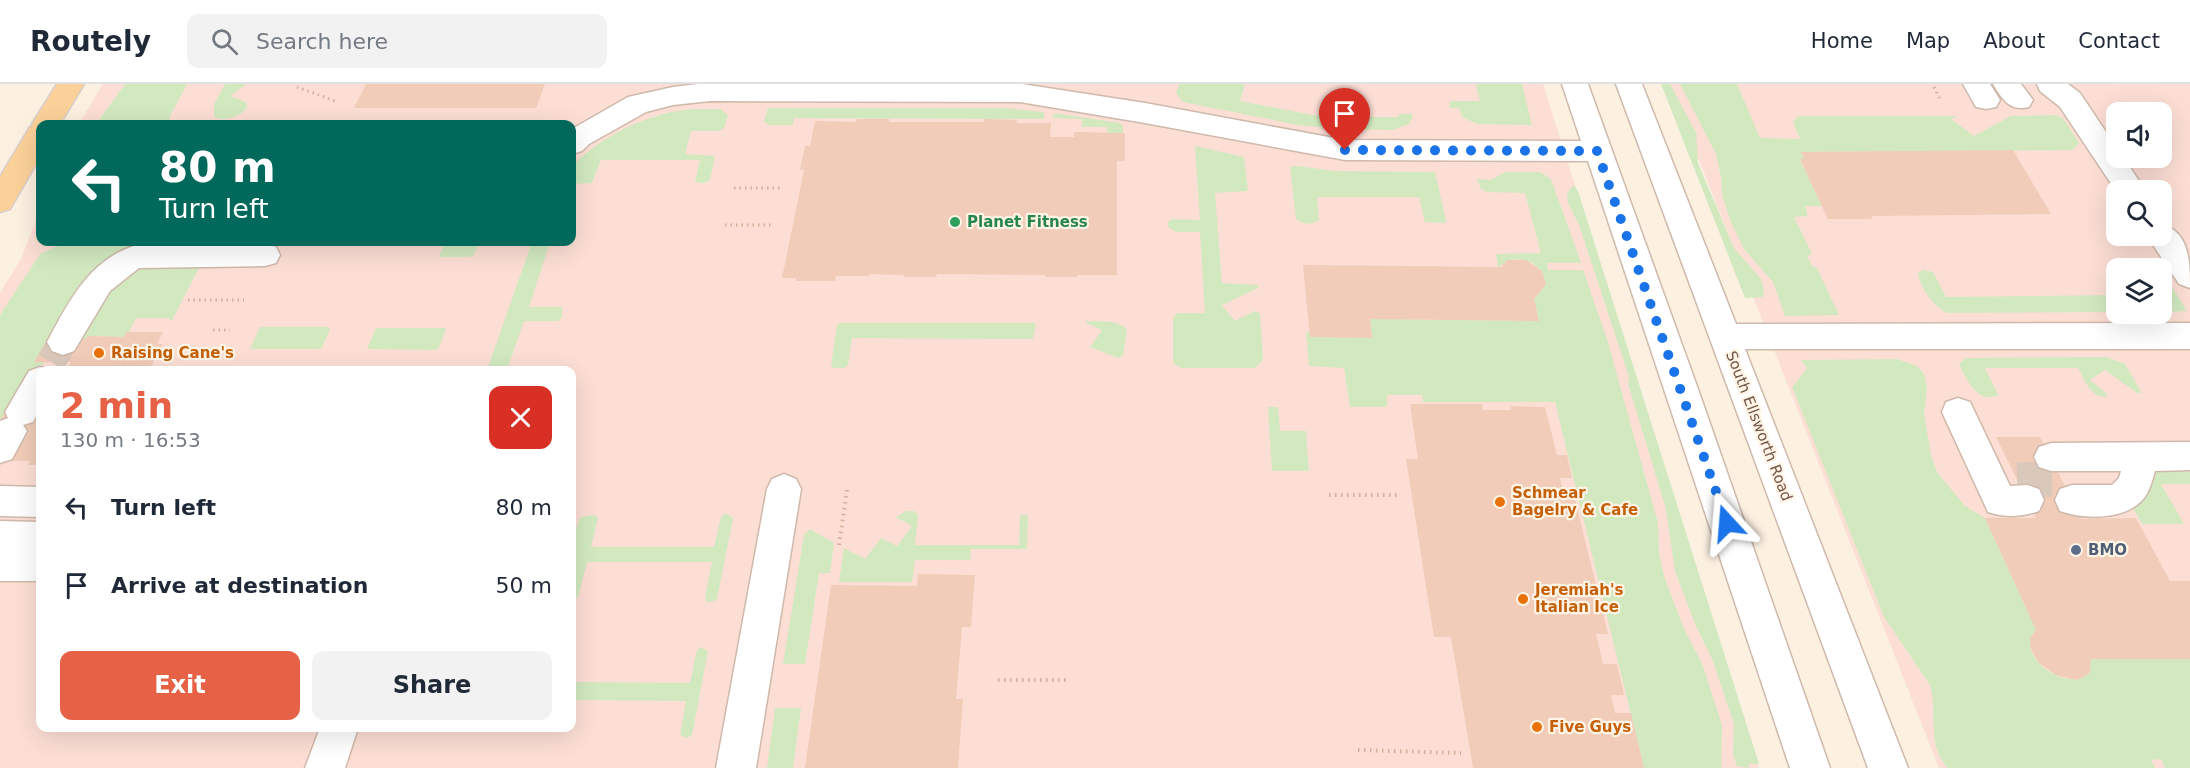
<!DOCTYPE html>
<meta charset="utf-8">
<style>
body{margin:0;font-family:"DejaVu Sans",sans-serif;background:#f2f2f3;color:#1f2937;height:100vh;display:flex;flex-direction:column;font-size:22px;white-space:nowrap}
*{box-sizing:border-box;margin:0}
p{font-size:20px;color:#747a83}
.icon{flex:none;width:33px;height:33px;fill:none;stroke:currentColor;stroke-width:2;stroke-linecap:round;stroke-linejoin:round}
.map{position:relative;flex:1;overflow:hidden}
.side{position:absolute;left:36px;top:282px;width:540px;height:366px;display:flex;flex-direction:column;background:#fff;border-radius:12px;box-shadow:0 6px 24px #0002}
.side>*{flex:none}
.guide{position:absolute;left:36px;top:36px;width:540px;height:126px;border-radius:12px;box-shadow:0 6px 24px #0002;background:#00695c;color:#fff;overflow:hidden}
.tools{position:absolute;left:2106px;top:18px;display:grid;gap:12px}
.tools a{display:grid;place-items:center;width:66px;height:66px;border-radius:12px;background:#fff;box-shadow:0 6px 24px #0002;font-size:30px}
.pin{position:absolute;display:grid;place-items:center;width:51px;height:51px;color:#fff;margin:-62px -26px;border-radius:50% 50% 50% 0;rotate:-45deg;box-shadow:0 0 6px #0007}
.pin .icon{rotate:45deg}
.me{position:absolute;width:66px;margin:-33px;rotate:341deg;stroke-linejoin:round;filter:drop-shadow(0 0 4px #0008)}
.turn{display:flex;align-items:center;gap:21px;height:126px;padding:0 24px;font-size:27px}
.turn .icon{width:78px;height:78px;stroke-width:2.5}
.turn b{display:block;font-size:42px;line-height:51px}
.round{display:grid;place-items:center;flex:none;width:63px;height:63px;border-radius:12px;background:#f2f2f3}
.headline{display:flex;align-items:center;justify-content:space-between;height:102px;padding:0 24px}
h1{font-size:36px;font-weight:800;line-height:45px;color:#e66145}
.primary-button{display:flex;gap:12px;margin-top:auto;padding:12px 24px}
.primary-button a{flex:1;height:69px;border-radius:12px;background:#e66145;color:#fff;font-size:24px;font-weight:800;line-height:69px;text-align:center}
.primary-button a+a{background:#f2f2f3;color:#1f2937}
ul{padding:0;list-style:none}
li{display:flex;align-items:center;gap:18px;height:78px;padding:0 24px}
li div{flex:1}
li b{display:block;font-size:22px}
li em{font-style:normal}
header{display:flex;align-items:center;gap:36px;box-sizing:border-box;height:84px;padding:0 30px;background:#fff;border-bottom:2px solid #e0e1e3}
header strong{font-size:28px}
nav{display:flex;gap:33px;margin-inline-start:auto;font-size:21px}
.search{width:420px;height:54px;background:#f2f2f3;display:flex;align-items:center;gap:15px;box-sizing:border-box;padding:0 21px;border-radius:12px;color:#747a83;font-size:22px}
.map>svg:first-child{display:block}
.commercial{fill:#fcded4;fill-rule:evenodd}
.green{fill:#d2e9c0}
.building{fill:#f1ccb8}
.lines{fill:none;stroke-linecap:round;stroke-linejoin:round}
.minor-tunnel-far1{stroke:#dac9bb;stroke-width:29;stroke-dasharray:29 15;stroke-linecap:butt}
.minor-tunnel{stroke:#dac9bb;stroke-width:35;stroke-dasharray:35 18;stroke-linecap:butt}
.minor-casing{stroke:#cfb9ab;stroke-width:3}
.major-casing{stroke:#d8cfcc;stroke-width:3}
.path-far1{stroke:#d5af9c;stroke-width:3;stroke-dasharray:1.5 4;stroke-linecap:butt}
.path{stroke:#d5af9c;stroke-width:4;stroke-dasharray:1.5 4.5;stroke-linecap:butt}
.minor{fill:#fff;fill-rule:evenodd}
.major{fill:#fbd199;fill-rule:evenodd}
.route{stroke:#1a73e8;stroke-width:10;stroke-dasharray:0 18}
.leisure-dot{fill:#2e9e5b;stroke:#fff4e6;stroke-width:2}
.food-dot{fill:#e8710a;stroke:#fff4e6;stroke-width:2}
.service-dot{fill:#5c6f8a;stroke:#fff4e6;stroke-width:2}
.labels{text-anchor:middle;stroke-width:4.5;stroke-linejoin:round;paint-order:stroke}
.leisure-label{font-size:15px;font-weight:bold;fill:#27864d;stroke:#fff4e6;text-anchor:start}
.food-label{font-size:15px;font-weight:bold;fill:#c56008;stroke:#fff4e6;text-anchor:start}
.street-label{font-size:15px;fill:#725548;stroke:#fff4e6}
.service-label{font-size:15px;font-weight:bold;fill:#4e5e75;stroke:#fff4e6;text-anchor:start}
</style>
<header>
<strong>Routely</strong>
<div class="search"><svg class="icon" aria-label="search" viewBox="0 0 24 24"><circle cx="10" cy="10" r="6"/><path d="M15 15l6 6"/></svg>Search here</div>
<nav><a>Home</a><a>Map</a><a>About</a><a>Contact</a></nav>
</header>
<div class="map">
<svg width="2190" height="684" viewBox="0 0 2190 684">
<rect width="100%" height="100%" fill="#fcf0e1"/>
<!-- commercial -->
<path class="commercial" d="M103,0H1543L1759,684H0V209L21,175L40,126V158H572V40H79ZM40,286H572V644H40Z
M1669,0H2190V684H1939ZM2116,28H2162V74H2116ZM2116,106H2162V152H2116ZM2116,184H2162V230H2116Z"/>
<!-- green -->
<path class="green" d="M125,0H187L170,32L169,40H96Z
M225,0H246L230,12L246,18L247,24C239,33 225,38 214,33V20Z
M1179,0H1245L1240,17L1318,32L1324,12L1329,10L1332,13L1336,33H1399V30H1412L1413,33L1409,40L1393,46L1336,45L1298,41L1183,18L1176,9Z
M1476,0H1522L1532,41L1477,40L1462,33L1459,24H1450L1449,19L1453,17H1480Z
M1661,0H1670L1692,41L1696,48L1698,79L1734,164L1761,195L1764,206L1763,213L1745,214Z
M1680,0H1737L1760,54L1800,55L1793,38L1798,32H1957L1951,35L1974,52L2011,32L2055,31L2063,34L2079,59L2072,66L1801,68L1804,75L1800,76L1822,122H1805L1808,132L1794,133L1812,170L1807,172L1812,182L1817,184L1839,231L1785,232L1773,198L1744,165L1731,138L1722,111L1721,93L1716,70Z
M768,24H1005L1044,28V35L794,34L793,41H769L764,37Z
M692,25H721L728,31L724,44L719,47H691L685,70L715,72L710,96C705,99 700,101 695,97L700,76H601L592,99L572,100V82C603,51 648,29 692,25Z
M1054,29L1120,39L1123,42V49H1107V43H1082V35L1053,34Z
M1195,62L1244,73L1248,107L1215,109L1222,199L1259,201L1258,204L1222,221L1235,237L1255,227L1260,230L1263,276L1255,284H1181L1173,279V233L1178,229H1205L1200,148H1176L1168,143V138L1172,135L1200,136Z
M1298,82L1335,87L1435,88L1446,137L1444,139L1425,138L1419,113H1317L1319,136C1312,141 1303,141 1296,135L1290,83Z
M1505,88H1540L1551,95L1581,179H1547L1548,186H1583L1607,255L1658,439L1659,469L1664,492L1684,545L1702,579L1720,635L1722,644L1721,684H1644L1555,318H1423L1422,311H1387V323H1350L1344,284L1309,282L1306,248L1310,249V253L1372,254L1370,235L1539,237L1534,215L1546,200C1541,183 1530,172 1510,176C1506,177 1502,181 1498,183L1496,170L1541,169L1525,109L1486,108L1481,105L1477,95L1491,96Z
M1574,101L1578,107L1759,680H1748L1749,684L1737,682L1733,670L1734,640L1712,575L1695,540L1675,487L1666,425L1628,300L1629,293L1579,141L1568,119L1567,109Z
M66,158H213L210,164L121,168L105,177L0,351V231L40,170Z
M445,158H479L474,171L470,173H439Z
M532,158H550L529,223H562V233L558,237H524L507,286H487Z
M201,180L172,236H169L170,234H136L129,248L124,253L88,252L86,255H78L112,199L145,181Z
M1923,186L1933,188L1946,213L2116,211V228L1947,229C1932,221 1921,205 1918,189Z
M2162,188L2163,189L2187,227L2162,228Z
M1086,237C1099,238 1119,235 1127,246L1123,272L1118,274L1090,263L1102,246L1086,239Z
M841,239H1034L1036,240L1033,255L852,254L848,281L844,284H833L831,281L837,241Z
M260,243H328L330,245L322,264L318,265H250Z
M376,244H444L446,245L439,264L435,266L367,265Z
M2107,273L2125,280L2142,309H2137L2105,286L2090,296L2107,310L2106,313C2089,312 2086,297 2078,284H1985L1998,311C1978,321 1966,295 1959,280L1966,274Z
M1897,275L1917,282L1924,290L1927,303L1924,330L1931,371L1937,388L1965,422L1985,434L2036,546C2012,568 2065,612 2090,588L2091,575H2190V684H2165L2161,675L2151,676L2155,684H1948C1926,662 1938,628 1930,601L1884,533L1792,303L1807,285L1801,276Z
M1268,323H1278L1280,347H1306L1309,387H1272Z
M2162,383L2190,388V400H2161L2184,440H2142L2132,422L2155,387Z
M906,427H914L918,431L915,461H1019L1020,431H1028L1027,465H971L970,476H915L912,498H839L844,464L865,475L881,454L897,462L912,442L896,433Z
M726,429L733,434L717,515L715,517L707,518L705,514L712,478H587L578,513L572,517V458L580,433L595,431L598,434L591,463H714L721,433Z
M810,445L834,459L830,489H819L805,580H783L804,451Z
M701,563L708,567L692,651L687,654L680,651L686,617L572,616V598L690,599L697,566Z
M775,624H801L793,684H767Z"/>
<!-- building -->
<path class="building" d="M366,0H545L536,24H354Z
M857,35H889V38H984V35L1017,36L1016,39H1051L1050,53H1074V48L1125,49V77H1117V191H1077V193H1045V191L937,190L936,193H904V191L870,190L869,192H836L835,197H796V194H782L804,86H800L805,62H810L815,37L856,38Z
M2013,66L2051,130L1871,132L1873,135H1828L1800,75H1804L1801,68Z
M1507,176H1526L1542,187L1546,200L1534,215L1539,237L1370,235L1372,254L1310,253L1303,181L1501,183Z
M126,248H163L157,260H163L149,286H66L71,278H34L46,258H76L78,255H86L88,252L124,253Z
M1410,320H1482L1483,326H1511V322L1545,323L1557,371H1567L1572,394H1560L1565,415H1575L1608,550H1596L1603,580H1617L1624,611H1611L1615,629H1631L1644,684H1473L1451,553H1434L1406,375H1418Z
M5,328H40V381H28L30,377H12L29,347H0V336Z
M1996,353H2040L2082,435L2136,434L2170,497H2190V575H2091L2090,588L2084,593L2076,596L2056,591L2038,578L2030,562V554L2036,546L1985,434H2036Z
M918,490L975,491L971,543H962L956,615H963L958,684H805L831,501L917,502Z"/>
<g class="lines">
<!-- minor-tunnel-far1 -->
<path class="minor-tunnel-far1" d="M51,278L63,258"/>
<!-- minor-tunnel -->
<path class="minor-tunnel" d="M2017,396L2062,395"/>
<!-- minor casing -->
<g class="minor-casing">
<path id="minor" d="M698,0H1022L1145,19L1345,56L1581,57L1562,0H1588L1698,305L1830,684H1790L1588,77L1345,76L1145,39L1020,18L710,17L673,21L646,28L589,60L582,67L572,70V45L628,13L673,3Z
M1616,0H1642L1736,240L2190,239V265H1745L1908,684H1868Z
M1963,0H1990L2000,16L1996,23L1986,25L1976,23Z
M1993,0H2021L2033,16L2029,23C2010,28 2002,15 1993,0Z
M2037,0H2068L2080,9L2116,63V74H2124L2145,106L2116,107L2060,23L2040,7Z
M2162,140C2190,149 2190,178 2190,204L2179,200L2147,152H2162Z
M265,160L276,163L280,171L276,179L265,182L139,184L110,207L74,267L63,271L52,267L47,258C68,219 89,176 134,162Z
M40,283L51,286H40V324L33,338L23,341L27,347L12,375L0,379V337L8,334L5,328L29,287Z
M1958,314L1970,318L2010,402L2027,401L2039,405L2044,416L2039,427C2022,433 2005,434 1988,428L1942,328L1946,318Z
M2190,358V386L2155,387C2152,398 2148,413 2138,420C2119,436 2082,435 2060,427L2055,416L2060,405L2072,401H2112L2119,394L2121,387H2051L2039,383L2034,373L2039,363L2051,359Z
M784,390L796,395L801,405L756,684H716L767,405L772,395Z
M0,402L40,403V433L0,432Z
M0,437L40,438V497H0Z
M320,644H358L345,684H305Z"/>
</g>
<!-- major casing -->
<g class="major-casing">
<path id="major" d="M57,0H84L60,40H40V73L10,125L0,128V93L30,43L33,42L32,40Z"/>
</g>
<!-- path-far1 -->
<path class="path-far1" d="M297,3L335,17
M1934,3L1941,17
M734,104H781
M725,141H773
M188,216H244
M213,246H230"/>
<!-- path -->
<path class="path" d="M1329,411H1401
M839,461L847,406
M998,596H1068
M1358,666L1461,669"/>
<!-- minor -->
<use href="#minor" class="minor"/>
<!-- major -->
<use href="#major" class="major"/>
</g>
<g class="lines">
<!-- route -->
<path class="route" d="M1345,66L1597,67L1727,439"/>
</g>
<!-- markers -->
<circle class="leisure-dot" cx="955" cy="138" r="6"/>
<g class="food-dot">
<circle cx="99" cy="269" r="6"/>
<circle cx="1500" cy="418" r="6"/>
<circle cx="1523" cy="515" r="6"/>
<circle cx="1537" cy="643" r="6"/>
</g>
<circle class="service-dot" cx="2076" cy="466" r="6"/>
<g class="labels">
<!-- leisure labels -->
<g class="leisure-label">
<text x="967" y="143">Planet Fitness</text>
</g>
<!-- food labels -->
<g class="food-label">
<text x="111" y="274">Raising Cane's</text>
<text x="1512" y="414">Schmear<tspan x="1512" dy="17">Bagelry &amp; Cafe</tspan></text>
<text x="1535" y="511">Jeremiah's<tspan x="1535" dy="17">Italian Ice</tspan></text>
<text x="1549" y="648">Five Guys</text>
</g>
<!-- street labels -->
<g class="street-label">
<text transform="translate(1759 342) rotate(69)" y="5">South Ellsworth Road</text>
</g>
<!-- service labels -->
<g class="service-label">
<text x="2088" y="471">BMO</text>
</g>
</g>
</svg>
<div class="tools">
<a><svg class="icon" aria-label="sound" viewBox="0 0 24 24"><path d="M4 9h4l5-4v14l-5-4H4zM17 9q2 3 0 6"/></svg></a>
<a><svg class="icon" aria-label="search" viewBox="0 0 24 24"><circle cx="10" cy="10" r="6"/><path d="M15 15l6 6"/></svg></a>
<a><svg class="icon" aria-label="layers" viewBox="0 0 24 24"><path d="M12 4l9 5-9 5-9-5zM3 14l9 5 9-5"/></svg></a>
</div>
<div class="pin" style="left:1345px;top:66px;background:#d93025"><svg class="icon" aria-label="arrive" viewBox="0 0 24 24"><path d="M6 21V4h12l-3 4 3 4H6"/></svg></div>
<svg class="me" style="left:1727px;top:439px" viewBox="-20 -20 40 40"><path d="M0-17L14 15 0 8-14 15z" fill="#1a73e8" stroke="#fff" stroke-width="4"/></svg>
<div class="guide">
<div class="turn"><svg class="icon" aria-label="left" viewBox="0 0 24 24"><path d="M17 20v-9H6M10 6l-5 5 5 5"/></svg><div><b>80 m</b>Turn left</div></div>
</div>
<section class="side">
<div class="headline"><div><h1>2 min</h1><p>130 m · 16:53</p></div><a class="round" style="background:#d93025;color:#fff"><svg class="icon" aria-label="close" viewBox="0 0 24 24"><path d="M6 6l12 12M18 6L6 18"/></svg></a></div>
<ul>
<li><svg class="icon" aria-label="left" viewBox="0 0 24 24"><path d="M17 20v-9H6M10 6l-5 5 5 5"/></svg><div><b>Turn left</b></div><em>80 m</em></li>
<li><svg class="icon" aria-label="arrive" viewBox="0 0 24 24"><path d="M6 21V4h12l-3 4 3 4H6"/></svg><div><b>Arrive at destination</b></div><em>50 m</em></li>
</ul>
<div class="primary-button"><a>Exit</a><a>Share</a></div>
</section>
</div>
